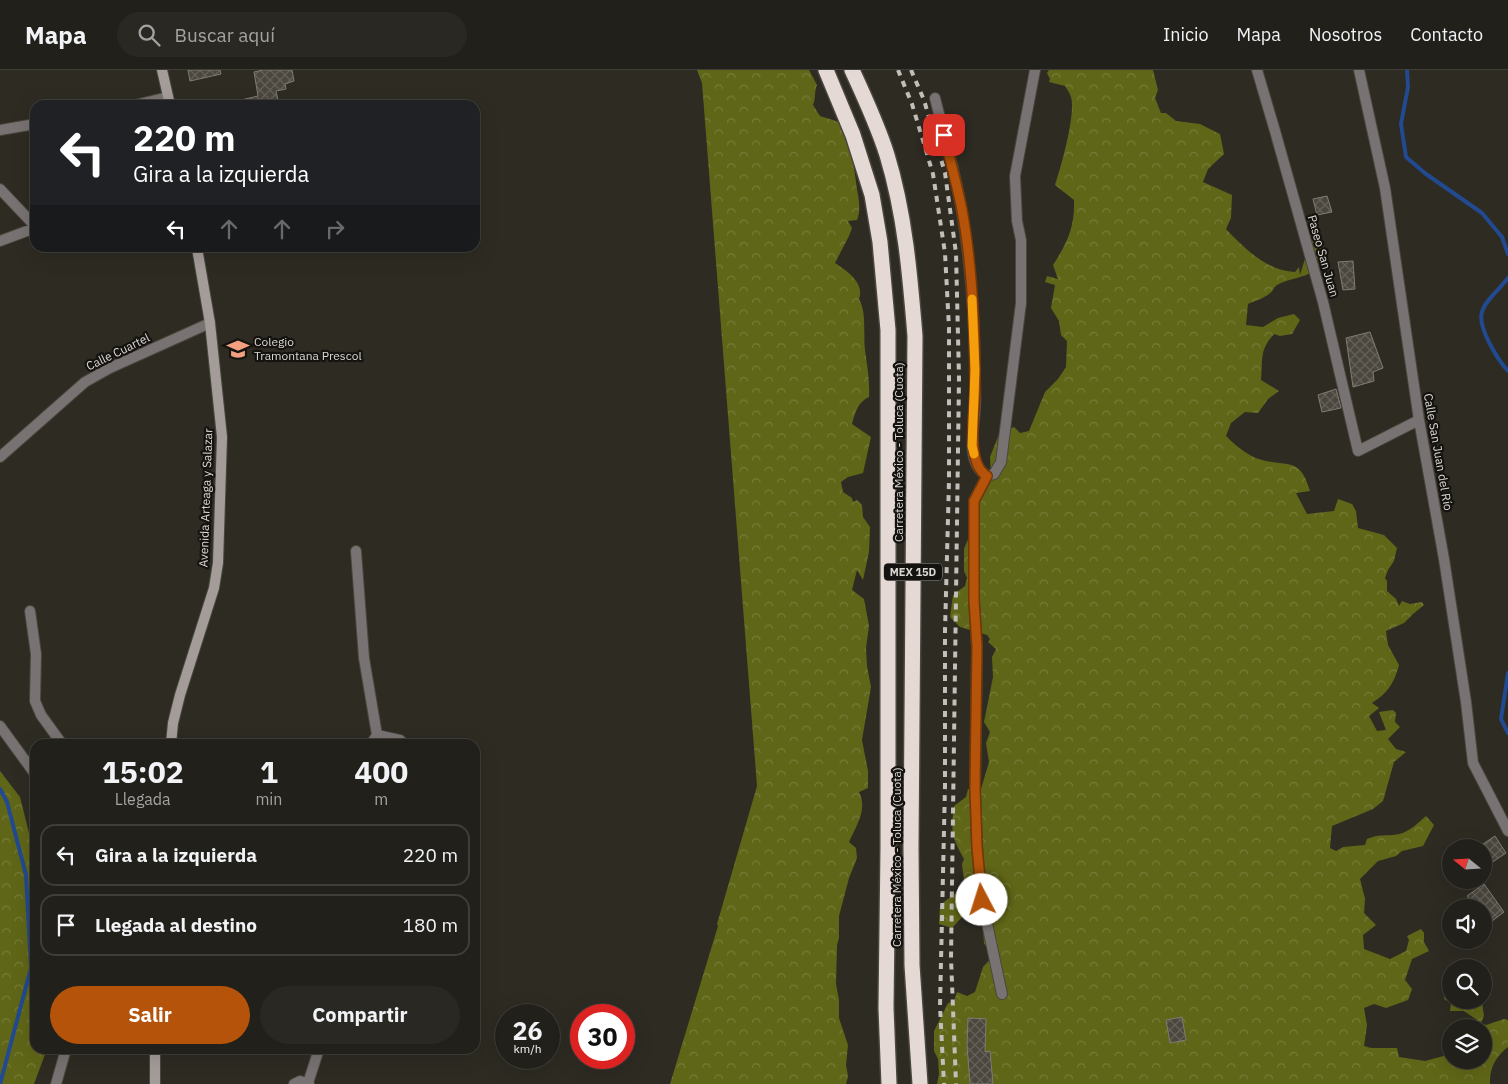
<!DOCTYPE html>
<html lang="es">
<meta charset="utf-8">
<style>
body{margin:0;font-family:"IBM Plex Sans",sans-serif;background:#2a2823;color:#f1f3f6;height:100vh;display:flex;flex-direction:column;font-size:19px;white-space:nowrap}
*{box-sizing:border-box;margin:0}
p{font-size:16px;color:#a2a3a2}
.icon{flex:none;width:28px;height:28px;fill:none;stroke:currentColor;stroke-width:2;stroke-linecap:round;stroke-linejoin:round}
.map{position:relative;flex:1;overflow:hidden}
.panel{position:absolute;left:30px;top:669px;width:450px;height:315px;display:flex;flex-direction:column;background:#22201a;border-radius:15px;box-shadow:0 5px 20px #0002,0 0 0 1px #3f3e39}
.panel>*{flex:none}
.guide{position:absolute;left:30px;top:30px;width:450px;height:152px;border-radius:15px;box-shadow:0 5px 20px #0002,0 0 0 1px #3f3e39;background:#202124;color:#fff;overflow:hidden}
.needle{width:32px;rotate:288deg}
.fabs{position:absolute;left:1442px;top:769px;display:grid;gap:10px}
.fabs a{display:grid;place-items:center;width:50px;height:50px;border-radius:50%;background:#22201a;box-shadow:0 5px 20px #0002,0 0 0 1px #3f3e39;font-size:25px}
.speed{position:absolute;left:495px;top:934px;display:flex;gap:10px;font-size:25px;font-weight:700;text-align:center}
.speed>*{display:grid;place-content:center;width:65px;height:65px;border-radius:50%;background:#22201a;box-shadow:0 5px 20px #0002,0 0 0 1px #3f3e39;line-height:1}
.speed small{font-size:12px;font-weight:400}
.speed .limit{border:8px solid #d22;background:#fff;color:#111}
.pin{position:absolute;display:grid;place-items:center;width:42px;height:42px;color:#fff;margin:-21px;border-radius:10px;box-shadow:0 2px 8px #0006}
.me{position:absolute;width:55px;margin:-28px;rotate:355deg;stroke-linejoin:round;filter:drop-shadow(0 0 4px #0008)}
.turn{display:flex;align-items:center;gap:18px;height:105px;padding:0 20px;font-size:22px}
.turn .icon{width:65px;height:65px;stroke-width:2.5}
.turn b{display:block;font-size:35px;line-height:42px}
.lanes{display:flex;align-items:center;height:48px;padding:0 20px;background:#0003;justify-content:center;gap:25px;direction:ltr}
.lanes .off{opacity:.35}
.eta{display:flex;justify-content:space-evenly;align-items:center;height:85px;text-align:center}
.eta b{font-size:30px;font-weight:700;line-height:35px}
.action{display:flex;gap:10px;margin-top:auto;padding:10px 20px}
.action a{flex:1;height:58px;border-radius:30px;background:#b45309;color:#fff;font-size:20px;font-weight:700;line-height:58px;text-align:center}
.action a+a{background:#2a2823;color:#f1f3f6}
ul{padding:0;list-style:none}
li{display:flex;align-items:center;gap:15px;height:62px;margin:0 10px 8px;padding:0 10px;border:2px solid #3f3e39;border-radius:15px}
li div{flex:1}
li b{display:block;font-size:19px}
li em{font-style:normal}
header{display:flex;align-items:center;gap:30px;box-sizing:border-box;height:70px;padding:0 25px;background:#22201a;border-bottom:1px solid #3f3e39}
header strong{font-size:24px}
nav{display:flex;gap:28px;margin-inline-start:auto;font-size:18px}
.search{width:350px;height:45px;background:#2a2823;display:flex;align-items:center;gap:12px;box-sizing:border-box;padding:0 18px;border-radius:28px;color:#a2a3a2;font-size:19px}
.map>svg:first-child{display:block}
.forest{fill:url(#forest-crowns)}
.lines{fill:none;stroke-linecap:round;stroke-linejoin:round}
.stream{stroke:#224a90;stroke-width:4}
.building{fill:url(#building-cross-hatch);stroke:#807c73}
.street-casing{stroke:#4a473f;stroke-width:12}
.secondary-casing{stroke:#4a473f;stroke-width:12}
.highway-casing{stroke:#4a473f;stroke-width:18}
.street{stroke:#787372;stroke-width:10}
.secondary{stroke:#a49c99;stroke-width:10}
.highway{stroke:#e4d9d4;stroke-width:15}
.rail{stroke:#c2bfba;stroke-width:4;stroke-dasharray:6 6;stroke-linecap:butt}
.route-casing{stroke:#753606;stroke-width:12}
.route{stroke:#b45309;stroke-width:9}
.slow{stroke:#f59e0b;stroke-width:9}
.labels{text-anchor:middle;stroke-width:4.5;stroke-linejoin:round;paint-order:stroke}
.shield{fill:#151310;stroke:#a09e99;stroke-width:1}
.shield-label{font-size:11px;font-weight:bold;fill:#dcd9d4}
.street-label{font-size:12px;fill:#dcd9d4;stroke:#151310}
.poi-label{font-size:12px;fill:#dcd9d4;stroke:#151310;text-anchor:start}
</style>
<header>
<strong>Mapa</strong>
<div class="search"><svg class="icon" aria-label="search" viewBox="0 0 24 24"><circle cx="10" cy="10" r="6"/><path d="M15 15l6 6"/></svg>Buscar aquí</div>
<nav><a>Inicio</a><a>Mapa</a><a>Nosotros</a><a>Contacto</a></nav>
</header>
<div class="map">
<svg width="1508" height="1014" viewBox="0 0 1508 1014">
<defs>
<pattern id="forest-crowns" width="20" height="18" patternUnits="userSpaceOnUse" patternTransform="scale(1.25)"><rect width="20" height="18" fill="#606617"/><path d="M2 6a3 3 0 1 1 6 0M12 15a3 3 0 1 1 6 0" fill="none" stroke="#767b38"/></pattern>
<pattern id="building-cross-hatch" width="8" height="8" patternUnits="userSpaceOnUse" patternTransform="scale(1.25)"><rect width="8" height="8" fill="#4b473e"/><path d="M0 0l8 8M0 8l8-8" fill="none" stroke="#646159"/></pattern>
</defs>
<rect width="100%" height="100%" fill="#2e2b23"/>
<!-- forest -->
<path class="forest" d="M697,0H809L817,15C814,22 816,28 813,35L820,46L839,52C850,77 854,92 857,119C859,131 861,139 857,150L848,151L852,158L849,166L835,193C847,201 865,213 859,229C867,243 863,264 865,280C867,296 870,310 869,327C858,332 855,342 852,354L871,367L863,403L848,407L841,412L843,422L852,428L853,432L857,430L862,435L863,447L870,457L869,482L863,510L857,500L852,520L864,529L869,556L866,578L867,596L871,617L862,670L868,701V718L859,722C868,739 856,756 849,772L856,778L857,788L849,808L839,846V868L837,875L836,914L839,930V948L848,975L846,995L848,1006L846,1014H670L718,856L717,854L757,716L702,13Z
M1049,0H1153L1158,20L1155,28L1161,43H1166L1176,51L1200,54L1220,64L1224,84L1208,99L1203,112L1232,125L1231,148L1226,159C1244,178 1267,201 1295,202L1299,197L1300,205L1307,182V171L1317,164C1322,170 1325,178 1324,186C1320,208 1293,206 1277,215C1273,218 1273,221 1269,224C1264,228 1255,231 1248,234L1246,255L1263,257L1278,248L1294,244L1300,250L1292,264L1280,266L1274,264C1259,280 1263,290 1261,310L1279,321L1268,329L1258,343L1245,342L1231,353L1226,366C1235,375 1249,387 1262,390C1289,397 1300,387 1310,421L1296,423L1307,444L1334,441L1338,429L1352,434L1356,441L1358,458L1384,465L1397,478L1394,491L1388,500L1385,508L1387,511V521L1396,529L1399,536L1402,531L1410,534L1422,532L1424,535L1413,544L1404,553L1386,561L1388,575L1399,595C1394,613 1388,623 1372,633L1379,638L1369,646L1377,661L1386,660L1379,642L1393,640L1396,643L1395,652L1400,657L1388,669L1396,679L1406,682L1394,692L1383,731L1373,739L1332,756L1330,778L1336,781L1343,777L1365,775L1367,769C1382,763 1386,767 1399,764C1409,762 1418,753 1426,746L1434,755L1423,776L1402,781L1396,786L1378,791L1360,809L1365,829L1364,843L1376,855L1363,865L1364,879L1390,889L1406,881L1409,870L1407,866L1421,859L1424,863V872L1429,881L1412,889L1405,910L1412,919L1408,930L1386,938L1374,934L1364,938L1367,955L1364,976L1371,978H1397L1399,987L1425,991L1451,984V990H1484V958L1472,957L1477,950L1464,941H1450L1451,933L1444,929L1451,898V930H1474L1482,932L1484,946L1481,953L1486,955L1504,949L1508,950V977C1496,986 1489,999 1490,1014H937L939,1004L938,989L934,981V961L948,933L954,931L957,922L967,926L975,922L983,897L996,883L984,874L983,856L973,849L963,846L952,858L939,854L940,835L956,823L964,811L962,794L964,789C951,766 951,761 954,736L966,727L968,719H981L989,692L986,673L990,662L984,652L993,607L992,587L996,579L988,572L990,569L987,565L960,557L950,547L953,525L965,516L967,508L964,501V479L977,448L981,428L991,407L990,387L999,364L1014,357L1020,363L1029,361L1045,322L1058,309L1066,297L1067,271L1061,265L1059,251L1051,238L1055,215L1045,212L1047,206L1058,209L1053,195C1067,173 1075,157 1074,130L1055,115C1061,97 1076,44 1071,27C1070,23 1067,19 1065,16L1049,12L1050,9L1047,3Z
M0,701L20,727L35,787V979H47L34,1014H0Z"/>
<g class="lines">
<!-- stream -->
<path class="stream" d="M1407,0L1408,17L1401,54L1406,87L1426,104L1482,143L1502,167L1508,184
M1508,208C1501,218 1485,230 1482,242C1477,257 1498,290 1508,301
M1508,603L1501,649L1508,663
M0,719L7,732L26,805L31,898L0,1014"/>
</g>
<!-- building -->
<path class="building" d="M188,0H220L221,4L190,11Z
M263,0H292L294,11L285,14L286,19L276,21L279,35H237V31L258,26L254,2Z
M1327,126L1332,142L1317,145L1313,129Z
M1353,191L1355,219L1343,220L1338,192Z
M1370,262L1383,298L1373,302L1374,311L1353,317L1346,268Z
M1336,319L1341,338L1322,342L1318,325Z
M1495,766L1506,783L1491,793L1484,782V778L1480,776Z
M1484,814L1504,842L1484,857V838H1476L1467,826Z
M1182,947L1186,970L1170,973L1166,950Z
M968,948L986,949L985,982L990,981L993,1014H970L967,975Z"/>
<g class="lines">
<!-- street casing -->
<g class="street-casing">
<path id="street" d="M1257,0L1275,61L1323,232L1358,381L1419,350
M1359,0L1385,118L1419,350L1444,489L1466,632L1473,693L1508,761
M935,28C944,65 956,104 962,142C971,197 975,253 975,308C975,318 976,328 975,339C974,359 965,393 987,406
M135,35L168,27
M0,60L35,54
M0,119L35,156
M0,171L35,158
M0,387L85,312L110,298L210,253
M356,481L364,588L377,665
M30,541L36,584L35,631L41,645L62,674
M0,656L35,704
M371,674L377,665L400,670L404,674
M1002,924L982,830L977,777L975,718L977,577L974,530V431L987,406L994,404L1001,392L1021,233V170L1017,151L1015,106L1035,0
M308,1013L319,979
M56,1014L66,979
M294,1014L300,1011L309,1014"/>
</g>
<!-- secondary casing -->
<g class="secondary-casing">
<path id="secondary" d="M162,0L170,35
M171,674L173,653L180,625L214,518L218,493L222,367L210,253L197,178
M155,1014V979"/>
</g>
<!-- highway casing -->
<g class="highway-casing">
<path id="highway" d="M826,0L853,65L872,125L880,172L888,260V779L886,938L889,1014
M852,0C865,28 878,56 887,85C905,144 910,205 915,266L911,777L912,895L920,1014"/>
</g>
<!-- street -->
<use href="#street" class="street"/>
<!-- secondary -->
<use href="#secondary" class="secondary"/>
<!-- highway -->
<use href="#highway" class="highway"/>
<!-- rail -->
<path class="rail" d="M898,0L912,34L933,104L945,183L949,258V411L945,561V716L940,936L944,1014
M911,0L924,30L945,103L956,183L959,308L951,888L956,1014"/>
</g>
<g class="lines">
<!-- route casing -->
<g class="route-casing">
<path id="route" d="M944,65C950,90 957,115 962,140C973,198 975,260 975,319C975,341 965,393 987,406L974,431V530L977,577L975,718L977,777L982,830"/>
</g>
<!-- route -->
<use href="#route" class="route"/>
<!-- slow -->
<path class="slow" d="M972,229L975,300L972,376L974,384"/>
</g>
<!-- icons -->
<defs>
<g id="school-bare" transform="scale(1.725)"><path d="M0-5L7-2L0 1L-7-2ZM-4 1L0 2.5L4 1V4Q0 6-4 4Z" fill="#f2a080" stroke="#151310" stroke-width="2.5" paint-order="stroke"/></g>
</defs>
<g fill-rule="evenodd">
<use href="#school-bare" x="238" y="279"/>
</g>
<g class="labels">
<!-- shield labels -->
<rect class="shield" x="884" y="493.5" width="58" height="17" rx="4"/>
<g class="shield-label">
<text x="913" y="506">MEX 15D</text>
</g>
<!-- street labels -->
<g class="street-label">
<text transform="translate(1323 186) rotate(74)" y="4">Paseo San Juan</text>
<text transform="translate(118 282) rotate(-26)" y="4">Calle Cuartel</text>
<text transform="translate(899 382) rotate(-90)" y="4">Carretera México - Toluca (Cuota)</text>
<text transform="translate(1438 382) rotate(80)" y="4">Calle San Juan del Río</text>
<text transform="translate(206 428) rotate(-88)" y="4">Avenida Arteaga y Salazar</text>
<text transform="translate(897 787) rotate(-90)" y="4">Carretera México - Toluca (Cuota)</text>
</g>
<!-- poi labels -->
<g class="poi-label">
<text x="254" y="276">Colegio<tspan x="254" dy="14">Tramontana Prescol</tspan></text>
</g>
</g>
</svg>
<div class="fabs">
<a><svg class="needle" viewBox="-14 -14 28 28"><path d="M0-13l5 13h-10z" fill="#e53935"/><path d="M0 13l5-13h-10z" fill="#a2a3a2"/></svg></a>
<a><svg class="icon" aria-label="sound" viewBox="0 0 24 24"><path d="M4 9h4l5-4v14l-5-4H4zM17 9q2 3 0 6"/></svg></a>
<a><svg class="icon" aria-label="search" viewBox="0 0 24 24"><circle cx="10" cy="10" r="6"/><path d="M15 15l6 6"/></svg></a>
<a><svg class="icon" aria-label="layers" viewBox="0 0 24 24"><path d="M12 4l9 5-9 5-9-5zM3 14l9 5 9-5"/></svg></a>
</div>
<div class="speed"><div>26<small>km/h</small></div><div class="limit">30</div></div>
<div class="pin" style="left:944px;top:65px;background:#d93025"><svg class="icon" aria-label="arrive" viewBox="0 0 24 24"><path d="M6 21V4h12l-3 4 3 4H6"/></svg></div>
<svg class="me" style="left:982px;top:830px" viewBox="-20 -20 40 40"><circle r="19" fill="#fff"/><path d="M0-13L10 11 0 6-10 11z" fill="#b45309"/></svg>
<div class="guide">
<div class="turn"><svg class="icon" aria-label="left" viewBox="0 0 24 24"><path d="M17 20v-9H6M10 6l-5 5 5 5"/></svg><div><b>220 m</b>Gira a la izquierda</div></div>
<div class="lanes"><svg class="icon" aria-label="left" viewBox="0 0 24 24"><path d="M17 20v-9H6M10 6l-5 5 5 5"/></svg><svg class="icon off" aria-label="ahead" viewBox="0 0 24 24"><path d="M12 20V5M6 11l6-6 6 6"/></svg><svg class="icon off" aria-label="ahead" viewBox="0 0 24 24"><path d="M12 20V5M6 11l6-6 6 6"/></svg><svg class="icon off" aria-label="right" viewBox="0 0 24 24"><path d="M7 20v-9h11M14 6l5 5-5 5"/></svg></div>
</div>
<section class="panel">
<div class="eta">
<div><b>15:02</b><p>Llegada</p></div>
<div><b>1</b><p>min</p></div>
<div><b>400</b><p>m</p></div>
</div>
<ul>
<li><svg class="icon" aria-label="left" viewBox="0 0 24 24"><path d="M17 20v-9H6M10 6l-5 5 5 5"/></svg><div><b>Gira a la izquierda</b></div><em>220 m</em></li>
<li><svg class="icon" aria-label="arrive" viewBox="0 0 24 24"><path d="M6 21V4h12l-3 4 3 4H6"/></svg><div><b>Llegada al destino</b></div><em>180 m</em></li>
</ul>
<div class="action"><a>Salir</a><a>Compartir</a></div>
</section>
</div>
